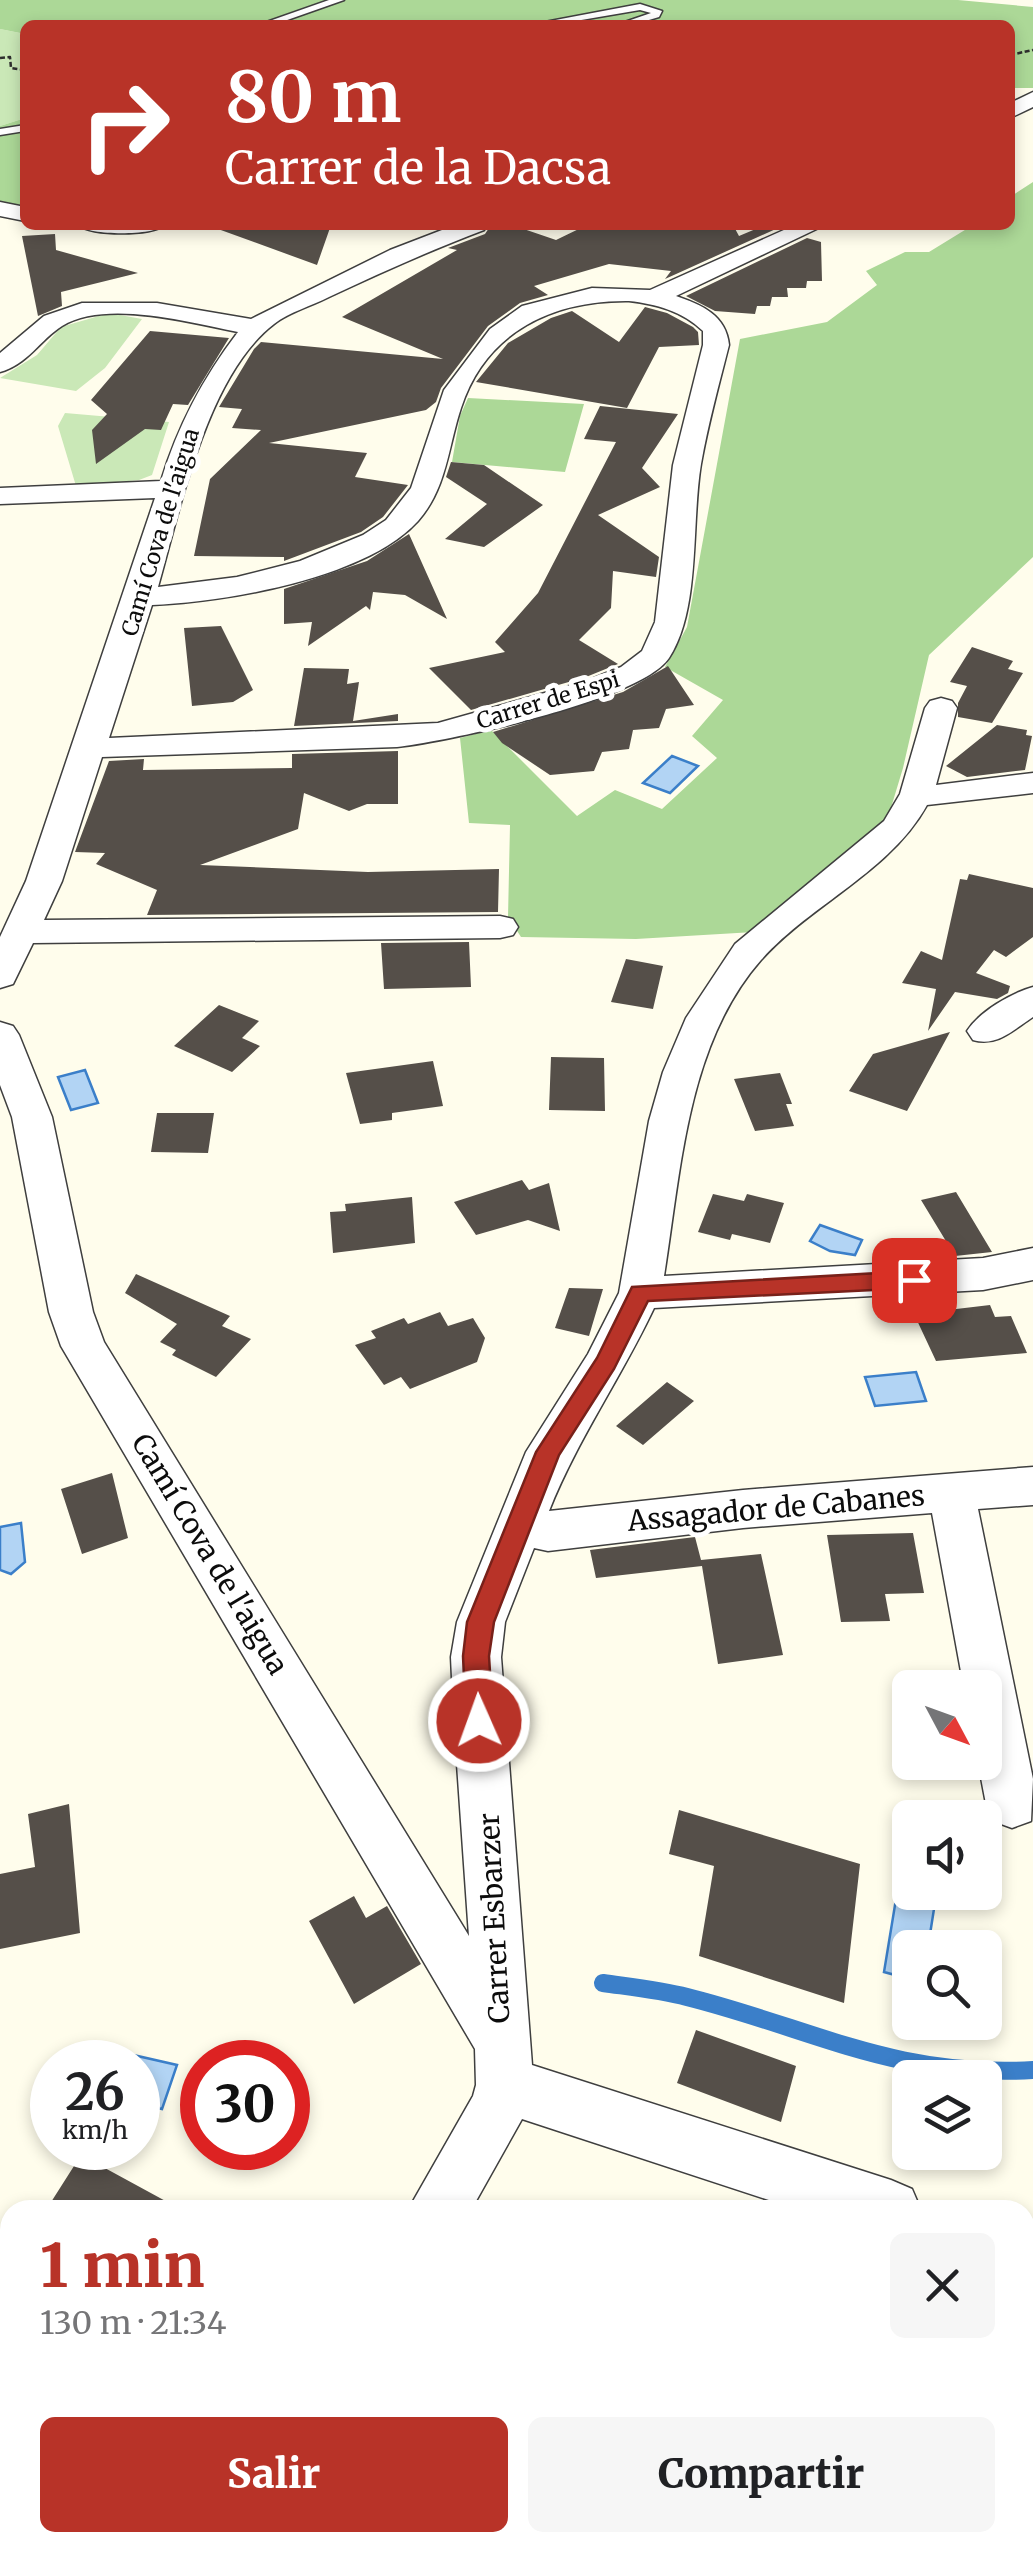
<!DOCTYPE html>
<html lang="es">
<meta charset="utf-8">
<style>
body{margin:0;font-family:Merriweather,serif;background:#f6f6f6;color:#202124;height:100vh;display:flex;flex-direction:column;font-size:38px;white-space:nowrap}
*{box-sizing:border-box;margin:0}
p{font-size:32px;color:#757577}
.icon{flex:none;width:55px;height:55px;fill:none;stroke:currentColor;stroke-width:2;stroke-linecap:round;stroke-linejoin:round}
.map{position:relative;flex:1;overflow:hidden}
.sheet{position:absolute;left:0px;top:2200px;width:1035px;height:352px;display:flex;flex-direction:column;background:#fff;border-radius:30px 30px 0 0;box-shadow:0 5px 15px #0003}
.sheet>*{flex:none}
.guide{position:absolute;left:20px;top:20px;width:995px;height:210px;border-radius:15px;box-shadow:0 5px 15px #0003;background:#b83328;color:#fff;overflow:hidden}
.needle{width:65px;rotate:131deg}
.buttons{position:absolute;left:892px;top:1670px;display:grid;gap:20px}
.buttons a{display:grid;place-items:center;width:110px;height:110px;border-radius:15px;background:#fff;box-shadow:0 5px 15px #0003;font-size:50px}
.speed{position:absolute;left:30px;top:2040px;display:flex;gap:20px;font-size:50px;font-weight:700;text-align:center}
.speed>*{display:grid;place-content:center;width:130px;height:130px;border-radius:50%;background:#fff;box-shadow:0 5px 15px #0003;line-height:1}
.speed small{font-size:25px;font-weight:400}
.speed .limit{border:15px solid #d22;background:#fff;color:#111}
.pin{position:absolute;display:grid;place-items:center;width:85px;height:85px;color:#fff;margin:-42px;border-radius:20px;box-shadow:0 5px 15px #0006}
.me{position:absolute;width:110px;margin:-55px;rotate:358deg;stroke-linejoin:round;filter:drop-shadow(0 0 8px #0008)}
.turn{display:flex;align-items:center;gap:35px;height:210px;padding:0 40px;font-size:45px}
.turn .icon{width:130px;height:130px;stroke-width:2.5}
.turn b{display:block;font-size:70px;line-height:85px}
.round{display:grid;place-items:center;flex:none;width:105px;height:105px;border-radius:15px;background:#f6f6f6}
.summary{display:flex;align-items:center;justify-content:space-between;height:170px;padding:0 40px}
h1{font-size:60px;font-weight:800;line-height:75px;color:#b83328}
.button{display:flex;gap:20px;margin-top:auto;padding:20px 40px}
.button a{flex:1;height:115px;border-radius:15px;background:#b83328;color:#fff;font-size:40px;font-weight:800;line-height:115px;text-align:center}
.button a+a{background:#f6f6f6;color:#202124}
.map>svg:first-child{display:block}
.green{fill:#cae8b7}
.forest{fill:#acd897}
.water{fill:#b2d4f4;stroke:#3b7fc9;stroke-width:2.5}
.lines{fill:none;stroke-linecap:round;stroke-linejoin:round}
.stream{stroke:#3b7fc9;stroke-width:18}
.building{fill:#554f49}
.service-casing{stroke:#3f3f3f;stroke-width:3}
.minor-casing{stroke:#3f3f3f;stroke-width:3}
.path{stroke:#2e2e2e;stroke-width:2.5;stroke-dasharray:5 2.5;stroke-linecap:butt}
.service{fill:#fff;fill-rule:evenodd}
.minor{fill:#fff;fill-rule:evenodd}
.route{fill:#b83328;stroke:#78211a;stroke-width:2.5}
.labels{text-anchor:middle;stroke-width:10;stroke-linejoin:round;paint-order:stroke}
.far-street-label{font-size:22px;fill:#0c0c0c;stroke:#fff}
.street-label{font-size:28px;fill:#0c0c0c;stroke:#fff}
</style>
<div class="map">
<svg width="1033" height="2551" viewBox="0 0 1033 2551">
<rect width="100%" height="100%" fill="#fffdec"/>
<!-- green -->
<path class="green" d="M0,29L25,34V118L0,126Z
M109,313L142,319L105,368L76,391L0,378L37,355L61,327Z
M65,413L169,422L152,475L139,480L76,486L58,426Z"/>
<!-- forest -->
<path class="forest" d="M0,0H958L1033,7V88H1010V25H25V34L0,29Z
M25,118V206L0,201V126Z
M1033,182V557L929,655L903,768L890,811L876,832L754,932L636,939L521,937L508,917L510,825L469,823L460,738L491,730L577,816L615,790L662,809L717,758L692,736L723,700L665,667L687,627L740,339L827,322L877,285L866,271L905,252H929L973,225H1010V197Z
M468,398L584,404L565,472L452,462L460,416Z"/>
<!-- water -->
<path class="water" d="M672,756L698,766L670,793L643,783Z
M85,1070L98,1103L71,1110L58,1077Z
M820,1225L862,1240L855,1255L830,1251L810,1241Z
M916,1372L926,1401L875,1406L865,1377Z
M21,1523L25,1562L11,1574L0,1570V1527Z
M896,1899L934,1909L928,1947L910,1948V1979L884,1972Z
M107,2049L177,2065L162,2109L138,2104V2062H102Z"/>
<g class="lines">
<!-- stream -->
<path class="stream" d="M603,1983C631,1987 660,1990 687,1997C814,2029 895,2078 1033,2070"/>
</g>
<!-- building -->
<path class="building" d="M219,225H331L317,265L218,229Z
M491,225H512L556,240L587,225H733L739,236L765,225L778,228L665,279L671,271L609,264L534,286L548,295L520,303L488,326L441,388L436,402L426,410L269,443L367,453L355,477L408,485L383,517L361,532L284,561V557L194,556L210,479L261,430L232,428L242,409L219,407L254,349L261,342L443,359L342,317L457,250L448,248L485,234Z
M55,234L56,250L138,273L61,292L62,306L38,316L22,236Z
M807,238L821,242L822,281H807L806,288H787L788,297H772L770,306H757L755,314L715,311L686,296Z
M645,307L667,313L693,327L698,332L699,345L659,347L627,408L476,382L508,343L551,318L572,311L619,342Z
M150,331L229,338L188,405L173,404L161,430L145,429L96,464L92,430L107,414L91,400Z
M600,406L678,414L642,468L660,487L598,515L659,557L656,577L613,571L611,608L579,640L618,664L586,677L471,710L429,668L505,652L495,642L538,593L616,442L584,439Z
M451,462L484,465L543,505L484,547L445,539L487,504L446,477Z
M409,534L447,619L405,595L373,592L370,610L366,606L308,646L312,622L284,624V589L367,561Z
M221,626L253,690L233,702L192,706L184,628Z
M972,647L1013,661L1008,669L1023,673L992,723L958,717V703L967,686L950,682Z
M668,666L694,705L666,709L659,728L633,730L629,749L602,752L594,771L550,775L502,743L493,732L623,692Z
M304,668L349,669L347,684L359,682L353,721L398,714V721L294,726Z
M997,725L1027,730L1026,735L1032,736L1025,770L967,777L946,766Z
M398,751V804H367L349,811L304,793L298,829L200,865L368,872L499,869L498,912L147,915L157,890L96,864L105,853L75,852L109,761L144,759L143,770L292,768V754Z
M969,874L1033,888V937L1006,957L994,950L976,973L1010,986L1008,993L997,999L955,992L928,1031L936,989L902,983L921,951L942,960L960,879L967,880Z
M469,942L471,987L384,989L381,943Z
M626,959L663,966L653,1009L611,1002Z
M219,1005L259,1021L242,1038L260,1046L232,1072L174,1046Z
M950,1032L907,1111L849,1091L873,1054Z
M551,1057L604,1058L605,1111L549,1110Z
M433,1061L443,1106L392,1113V1120L360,1124L346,1073Z
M780,1073L792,1104H786L794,1126L755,1131L734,1079Z
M157,1113H214L208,1153L151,1152Z
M522,1180L529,1190L549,1183L560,1231L528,1220L476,1235L454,1202Z
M956,1192L992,1252L955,1256L921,1200Z
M713,1194L744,1201L747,1194L784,1203L770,1243L732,1234L730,1240L698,1232Z
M412,1197L415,1243L333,1253L330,1212L346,1211L345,1204Z
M136,1274L230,1316L222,1326L251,1339L216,1377L172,1355L176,1350L160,1342L177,1324L125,1293Z
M569,1288L603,1289L589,1336L555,1328Z
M990,1305L995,1317L1011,1316L1027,1353L936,1361L914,1314Z
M440,1312L448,1326L473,1318L485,1338L477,1362L410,1389L401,1377L384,1385L355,1345L376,1338L371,1331L404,1318L408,1324Z
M667,1382L694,1401L643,1445L616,1426Z
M112,1473L128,1538L82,1554L61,1489Z
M913,1533L924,1593L885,1594L890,1621L841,1622L827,1535Z
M695,1537L701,1560L761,1554L783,1655L718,1664L702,1566L596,1578L590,1550Z
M69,1804L80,1933L0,1949V1874L35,1867L28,1814Z
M679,1810L860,1864L844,2003L699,1956L714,1866L669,1854Z
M354,1896L366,1918L387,1906L421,1964L354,2004L309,1921Z
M696,2030L796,2066L781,2122L677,2083Z
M81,2155L182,2210H46Z"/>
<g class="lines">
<!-- service casing -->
<g class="service-casing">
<path id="service" d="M329,0H344L273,25H258Z
M640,4L662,11L659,17L632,25H616L651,13L640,10L552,25H529Z
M25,125V131L0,135V129Z"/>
</g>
<!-- minor casing -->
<g class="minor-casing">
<path id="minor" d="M1033,92V107L1010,118V103Z
M0,202L25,207V221L0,216Z
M78,225H165C154,236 89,236 78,225Z
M455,225H487L484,230C431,250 380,273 329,297C312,306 289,312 274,324C207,375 180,510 158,587L237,577L300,561L363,535L386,520L411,488L444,390L490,329L522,306L592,288L650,290L795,225H825L676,296C702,305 726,315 729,345C719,384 708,424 701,464C691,522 701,609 669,658C641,700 450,741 397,747L102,757L62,881L44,920L500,916L513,919L518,927L513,935L500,938L33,943L13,984L0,988V937L26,881L155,498L0,504V488L161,481C178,425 203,378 238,332C191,323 106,299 62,326C40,340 27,365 0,372V353L44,316L82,303H157L251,319L390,250ZM629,301C656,304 682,311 703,331V345L673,465L655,622L642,651L621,667L587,681L438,723L109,738L152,605C226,602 367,578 418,521C447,488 448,447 461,408C486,331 554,300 629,301Z
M941,698L952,701L957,708L936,785L1033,773V793L927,805C890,872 811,904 761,960C687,1044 681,1170 664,1276L983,1258L1033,1248V1280L983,1290L654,1308C621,1378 577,1440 549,1511L743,1490L1033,1467V1505L978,1509L1033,1779L1031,1821L1012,1828L993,1821L986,1804L978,1762H985V1688H964L932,1513L743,1528L548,1551L534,1548L505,1622L501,1657L532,2065L891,2180L912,2189L921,2210H799L522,2119L471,2210H408L473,2096L476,2085L475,2049L61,1346L49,1312L12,1117L0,1085V1022L13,1026L19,1035L52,1117L93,1312L104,1342L469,1936L454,1721L451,1657L457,1622L526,1452L588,1354L619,1293L649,1121L663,1072L686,1018L735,944L884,821L900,794L925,708L930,701Z
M1033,987V1017C1013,1030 997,1047 973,1040L967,1031C979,1012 1011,993 1033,987Z
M201,2542H269L265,2551H198Z
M760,2542H827L823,2551H757Z"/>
</g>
<!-- path -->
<path class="path" d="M1010,55L1033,50
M0,58L10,57L11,68L25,70"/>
<!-- service -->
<use href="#service" class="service"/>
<!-- minor -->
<use href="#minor" class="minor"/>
</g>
<!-- route -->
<path class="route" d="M914,1271L926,1280L914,1288L648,1301L614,1369L559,1455L494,1622L489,1656L493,1721L489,1729L479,1733L470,1729L466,1721L463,1656L467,1622L536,1452L597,1358L632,1287Z"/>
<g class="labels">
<!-- far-street labels -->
<g class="far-street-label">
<text transform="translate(160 532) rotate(-73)" y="8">Camí Cova de l'aigua</text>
<text transform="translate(548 700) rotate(-17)" y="8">Carrer de Espi</text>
</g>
<!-- street labels -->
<g class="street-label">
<text transform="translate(776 1508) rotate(-5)" y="10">Assagador de Cabanes</text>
<text transform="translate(210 1554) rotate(59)" y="10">Camí Cova de l'aigua</text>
<text transform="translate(494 1918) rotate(-93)" y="10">Carrer Esbarzer</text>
</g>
</g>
</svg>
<div class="buttons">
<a><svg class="needle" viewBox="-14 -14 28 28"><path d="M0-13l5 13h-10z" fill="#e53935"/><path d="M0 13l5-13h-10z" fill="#757577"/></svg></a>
<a><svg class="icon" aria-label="sound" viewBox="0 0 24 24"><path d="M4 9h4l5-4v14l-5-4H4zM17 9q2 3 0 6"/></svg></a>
<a><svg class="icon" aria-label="search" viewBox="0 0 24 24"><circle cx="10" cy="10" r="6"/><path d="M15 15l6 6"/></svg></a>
<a><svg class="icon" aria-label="layers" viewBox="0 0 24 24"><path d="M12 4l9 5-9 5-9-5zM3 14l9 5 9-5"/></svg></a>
</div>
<div class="speed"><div>26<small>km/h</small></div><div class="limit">30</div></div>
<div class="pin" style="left:914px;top:1280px;background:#d93025"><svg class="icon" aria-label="arrive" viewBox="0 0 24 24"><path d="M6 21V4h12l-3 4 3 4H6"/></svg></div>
<svg class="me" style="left:479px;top:1721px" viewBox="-20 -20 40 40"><circle r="17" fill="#b83328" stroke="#fff" stroke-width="3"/><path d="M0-11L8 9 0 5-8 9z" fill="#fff"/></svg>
<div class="guide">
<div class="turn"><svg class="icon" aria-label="right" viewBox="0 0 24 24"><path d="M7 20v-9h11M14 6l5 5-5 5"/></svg><div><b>80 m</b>Carrer de la Dacsa</div></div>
</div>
<section class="sheet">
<div class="summary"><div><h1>1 min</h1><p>130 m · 21:34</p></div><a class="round"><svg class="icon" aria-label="close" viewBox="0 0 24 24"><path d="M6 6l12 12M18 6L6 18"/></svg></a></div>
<div class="button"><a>Salir</a><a>Compartir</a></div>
</section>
</div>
